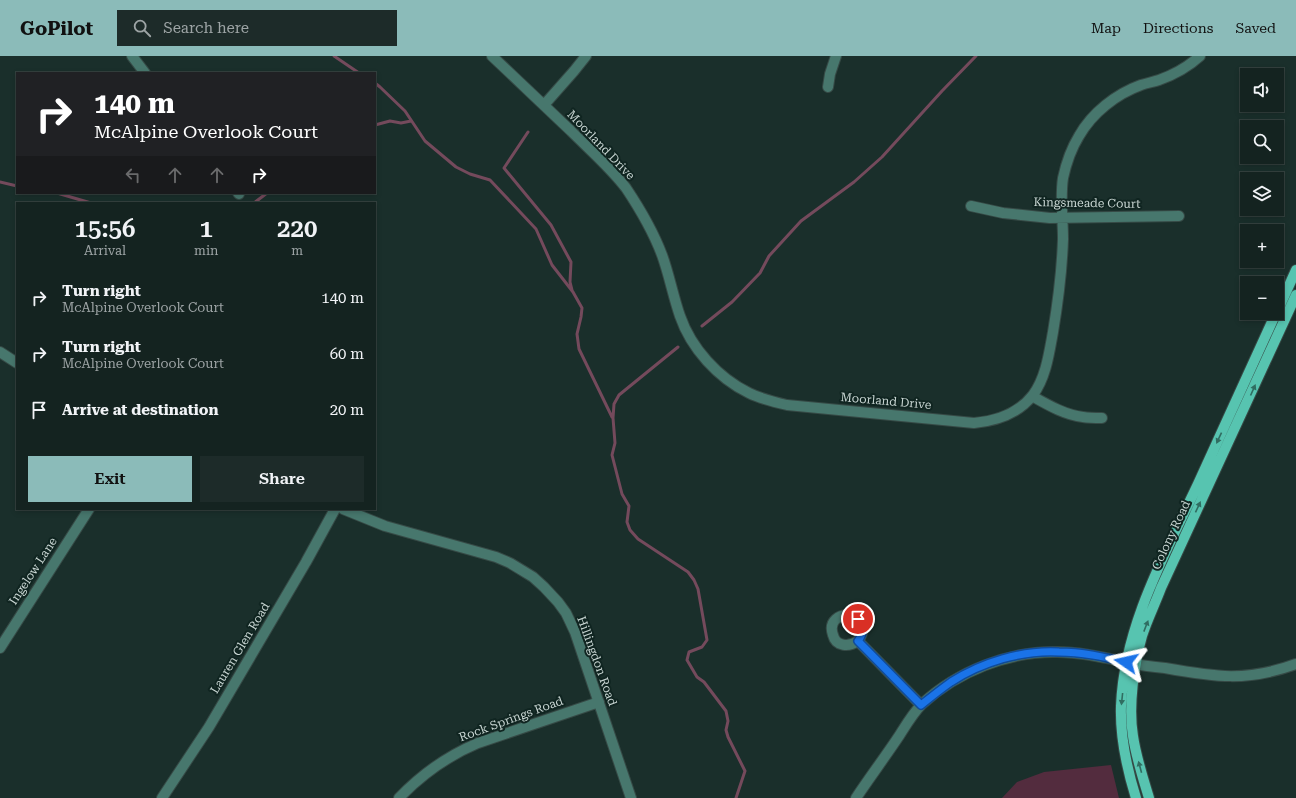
<!DOCTYPE html>
<meta charset="utf-8">
<style>
body{margin:0;font-family:"Roboto Serif",serif;background:#1d2b29;color:#f1f3f6;height:100vh;display:flex;flex-direction:column;font-size:15px;white-space:nowrap}
*{box-sizing:border-box;margin:0}
p{font-size:13px;color:#9da4a5}
.icon{flex:none;width:22px;height:22px;fill:none;stroke:currentColor;stroke-width:2;stroke-linecap:round;stroke-linejoin:round}
.map{position:relative;flex:1;overflow:hidden}
.details{position:absolute;left:16px;top:146px;width:360px;height:308px;display:flex;flex-direction:column;background:#142320;border-radius:0px;box-shadow:0 2px 6px #0003,0 0 0 1px #33403e}
.details>*{flex:none}
.hud{position:absolute;left:16px;top:16px;width:360px;height:122px;border-radius:0px;box-shadow:0 2px 6px #0003,0 0 0 1px #33403e;background:#202124;color:#fff;overflow:hidden}
.buttons{position:absolute;left:1240px;top:12px;display:grid;gap:8px}
.buttons a{display:grid;place-items:center;width:44px;height:44px;border-radius:0px;background:#142320;box-shadow:0 2px 6px #0003,0 0 0 1px #33403e;font-size:20px}
.pin{position:absolute;display:grid;place-items:center;width:34px;height:34px;color:#fff;margin:-17px;border:2px solid #fff;border-radius:50%;box-shadow:0 1px 4px #0007}
.me{position:absolute;width:44px;margin:-22px;rotate:281deg;stroke-linejoin:round;filter:drop-shadow(0 0 3px #0008)}
.turn{display:flex;align-items:center;gap:14px;height:84px;padding:0 12px;font-size:18px}
.turn .icon{width:52px;height:52px;stroke-width:2.5}
.turn b{display:block;font-size:28px;line-height:34px}
.lanes{display:flex;align-items:center;height:38px;padding:0 12px;background:#0003;justify-content:center;gap:20px;direction:ltr}
.lanes .off{opacity:.35}
.eta{display:flex;justify-content:space-evenly;align-items:center;height:68px;text-align:center}
.eta b{font-size:24px;font-weight:600;line-height:28px}
.button{display:flex;gap:8px;margin-top:auto;padding:8px 12px}
.button a{flex:1;height:46px;border-radius:0px;background:#8bbbb9;color:#111;font-size:16px;font-weight:600;line-height:46px;text-align:center}
.button a+a{background:#1d2b29;color:#f1f3f6}
ul{padding:0;list-style:none}
li{display:flex;align-items:center;gap:12px;height:56px;padding:0 12px}
li div{flex:1}
li b{display:block;font-size:15px}
li em{font-style:normal}
header{display:flex;align-items:center;gap:24px;box-sizing:border-box;height:56px;padding:0 20px;background:#8bbbb9;color:#111}
header strong{font-size:19px}
nav{display:flex;gap:22px;margin-inline-start:auto;font-size:14px}
.search{width:280px;height:36px;background:#1d2b29;display:flex;align-items:center;gap:10px;box-sizing:border-box;padding:0 14px;border-radius:0px;color:#9da4a5;font-size:15px}
.map>svg:first-child{display:block}
.green{fill:#532c3e}
.lines{fill:none;stroke-linecap:round;stroke-linejoin:round}
.stream{stroke:#744a5c;stroke-width:3}
.minor-casing{stroke:#364a46;stroke-width:12}
.major-casing{stroke:#364a46;stroke-width:12}
.minor{stroke:#47776d;stroke-width:10}
.major{stroke:#57c4b0;stroke-width:10}
.oneway{fill:#306d61}
.route-casing{stroke:#114b97;stroke-width:10}
.route{stroke:#1a73e8;stroke-width:7}
.labels{text-anchor:middle;stroke-width:4;stroke-linejoin:round;paint-order:stroke}
.street-label{font-size:12px;fill:#c9d6d3;stroke:#102521}
</style>
<header>
<strong>GoPilot</strong>
<div class="search"><svg class="icon" aria-label="search" viewBox="0 0 24 24"><circle cx="10" cy="10" r="6"/><path d="M15 15l6 6"/></svg>Search here</div>
<nav><a>Map</a><a>Directions</a><a>Saved</a></nav>
</header>
<div class="map">
<svg width="1296" height="742" viewBox="0 0 1296 742">
<rect width="100%" height="100%" fill="#1a2f2b"/>
<!-- green -->
<path class="green" d="M1111,709L1119,742H1002L1017,726L1044,716Z"/>
<g class="lines">
<!-- stream -->
<path class="stream" d="M334,0L359,17
M375,27L380,31L405,55L425,85L456,111L470,118L490,124L536,173L552,209L573,236L582,252L581,261L577,278L579,293L612,361
M375,69L390,65L401,67L411,65
M528,76L504,112L551,169L571,206L570,226L572,234
M0,126L17,130
M57,137L91,147
M254,147L267,137
M702,270L732,246L760,217L769,200L801,165L854,126L882,101L942,35L976,0
M678,291L619,339L614,348L613,362L615,387L612,399L622,438L629,450L627,466L630,474L638,483L688,516L694,524L698,533L707,584L702,591L689,596L687,604L697,621L704,626L726,655L728,665L726,674L728,681L745,715L736,742"/>
<!-- minor casing -->
<g class="minor-casing">
<path id="minor" d="M132,0L145,17
M492,0C518,25 545,50 571,75C590,94 610,111 626,132C640,153 653,175 662,199C669,218 673,240 680,260C691,292 718,322 749,337C761,343 774,346 787,349L974,367C997,365 1018,358 1033,339C1046,321 1049,298 1053,276C1058,246 1062,214 1063,183C1063,163 1060,142 1063,122C1066,108 1071,93 1079,80C1092,57 1116,38 1141,29C1147,27 1153,26 1159,24C1173,19 1189,10 1200,0
M828,31L830,18L836,0
M544,49L574,15L586,0
M238,137L239,138
M971,150L1003,157L1050,162L1179,160
M0,296L17,307
M1032,340C1048,349 1065,359 1083,361C1089,362 1096,362 1102,362
M343,453L385,470L496,501L510,507L533,521L544,531L558,546L566,557L575,576L631,742
M858,585C849,591 836,591 833,579C823,550 879,554 858,585L921,649
M0,592L89,453
M162,742L209,671L306,506L335,453
M399,742C422,718 447,700 478,687L599,646
M856,742C870,721 885,701 899,680C906,669 913,657 922,648C958,615 1009,595 1057,596C1084,596 1109,603 1135,608C1145,610 1155,611 1165,612C1215,621 1247,626 1296,608"/>
</g>
<!-- major casing -->
<g class="major-casing">
<path id="major" d="M1277,256L1296,214
M1136,742C1127,713 1120,680 1121,650C1124,571 1165,498 1198,428C1224,371 1250,314 1276,257
M1149,742C1143,722 1136,701 1133,680C1128,650 1134,609 1142,580C1147,564 1155,548 1161,532L1296,239"/>
</g>
<!-- minor -->
<use href="#minor" class="minor"/>
<!-- major -->
<use href="#major" class="major"/>
</g>
<!-- one-way arrows -->
<defs><path id="oneway-solid" d="M-6-.8H1V-3.2L6.5 0L1 3.2V.8H-6Z"/></defs>
<g class="oneway">
<use href="#oneway-solid" transform="translate(1253 334) rotate(-66)"/>
<use href="#oneway-solid" transform="translate(1219 382) rotate(115)"/>
<use href="#oneway-solid" transform="translate(1198 451) rotate(-65)"/>
<use href="#oneway-solid" transform="translate(1146 570) rotate(-69)"/>
<use href="#oneway-solid" transform="translate(1122 643) rotate(96)"/>
<use href="#oneway-solid" transform="translate(1140 711) rotate(-105)"/>
</g>
<g class="lines">
<!-- route casing -->
<g class="route-casing">
<path id="route" d="M858,563C864,571 864,577 858,585L921,649C931,641 941,633 951,626C982,606 1022,594 1059,596C1082,596 1104,601 1126,606"/>
</g>
<!-- route -->
<use href="#route" class="route"/>
</g>
<g class="labels">
<!-- street labels -->
<g class="street-label">
<text transform="translate(601 89) rotate(46)" y="4">Moorland Drive</text>
<text transform="translate(1087 147) rotate(1)" y="4">Kingsmeade Court</text>
<text transform="translate(886 345) rotate(5)" y="4">Moorland Drive</text>
<text transform="translate(1171 479) rotate(-65)" y="4">Colony Road</text>
<text transform="translate(33 515) rotate(-57)" y="4">Ingelow Lane</text>
<text transform="translate(240 592) rotate(-59)" y="4">Lauren Glen Road</text>
<text transform="translate(597 605) rotate(70)" y="4">Hillingdon Road</text>
<text transform="translate(511 663) rotate(-20)" y="4">Rock Springs Road</text>
</g>
</g>
</svg>
<div class="buttons">
<a><svg class="icon" aria-label="sound" viewBox="0 0 24 24"><path d="M4 9h4l5-4v14l-5-4H4zM17 9q2 3 0 6"/></svg></a>
<a><svg class="icon" aria-label="search" viewBox="0 0 24 24"><circle cx="10" cy="10" r="6"/><path d="M15 15l6 6"/></svg></a>
<a><svg class="icon" aria-label="layers" viewBox="0 0 24 24"><path d="M12 4l9 5-9 5-9-5zM3 14l9 5 9-5"/></svg></a>
<a>+</a>
<a>−</a>
</div>
<div class="pin" style="left:858px;top:563px;background:#d93025"><svg class="icon" aria-label="arrive" viewBox="0 0 24 24"><path d="M6 21V4h12l-3 4 3 4H6"/></svg></div>
<svg class="me" style="left:1126px;top:606px" viewBox="-20 -20 40 40"><path d="M0-17L14 15 0 8-14 15z" fill="#1a73e8" stroke="#fff" stroke-width="4"/></svg>
<div class="hud">
<div class="turn"><svg class="icon" aria-label="right" viewBox="0 0 24 24"><path d="M7 20v-9h11M14 6l5 5-5 5"/></svg><div><b>140 m</b>McAlpine Overlook Court</div></div>
<div class="lanes"><svg class="icon off" aria-label="left" viewBox="0 0 24 24"><path d="M17 20v-9H6M10 6l-5 5 5 5"/></svg><svg class="icon off" aria-label="ahead" viewBox="0 0 24 24"><path d="M12 20V5M6 11l6-6 6 6"/></svg><svg class="icon off" aria-label="ahead" viewBox="0 0 24 24"><path d="M12 20V5M6 11l6-6 6 6"/></svg><svg class="icon" aria-label="right" viewBox="0 0 24 24"><path d="M7 20v-9h11M14 6l5 5-5 5"/></svg></div>
</div>
<section class="details">
<div class="eta">
<div><b>15:56</b><p>Arrival</p></div>
<div><b>1</b><p>min</p></div>
<div><b>220</b><p>m</p></div>
</div>
<ul>
<li><svg class="icon" aria-label="right" viewBox="0 0 24 24"><path d="M7 20v-9h11M14 6l5 5-5 5"/></svg><div><b>Turn right</b><p>McAlpine Overlook Court</p></div><em>140 m</em></li>
<li><svg class="icon" aria-label="right" viewBox="0 0 24 24"><path d="M7 20v-9h11M14 6l5 5-5 5"/></svg><div><b>Turn right</b><p>McAlpine Overlook Court</p></div><em>60 m</em></li>
<li><svg class="icon" aria-label="arrive" viewBox="0 0 24 24"><path d="M6 21V4h12l-3 4 3 4H6"/></svg><div><b>Arrive at destination</b></div><em>20 m</em></li>
</ul>
<div class="button"><a>Exit</a><a>Share</a></div>
</section>
</div>
